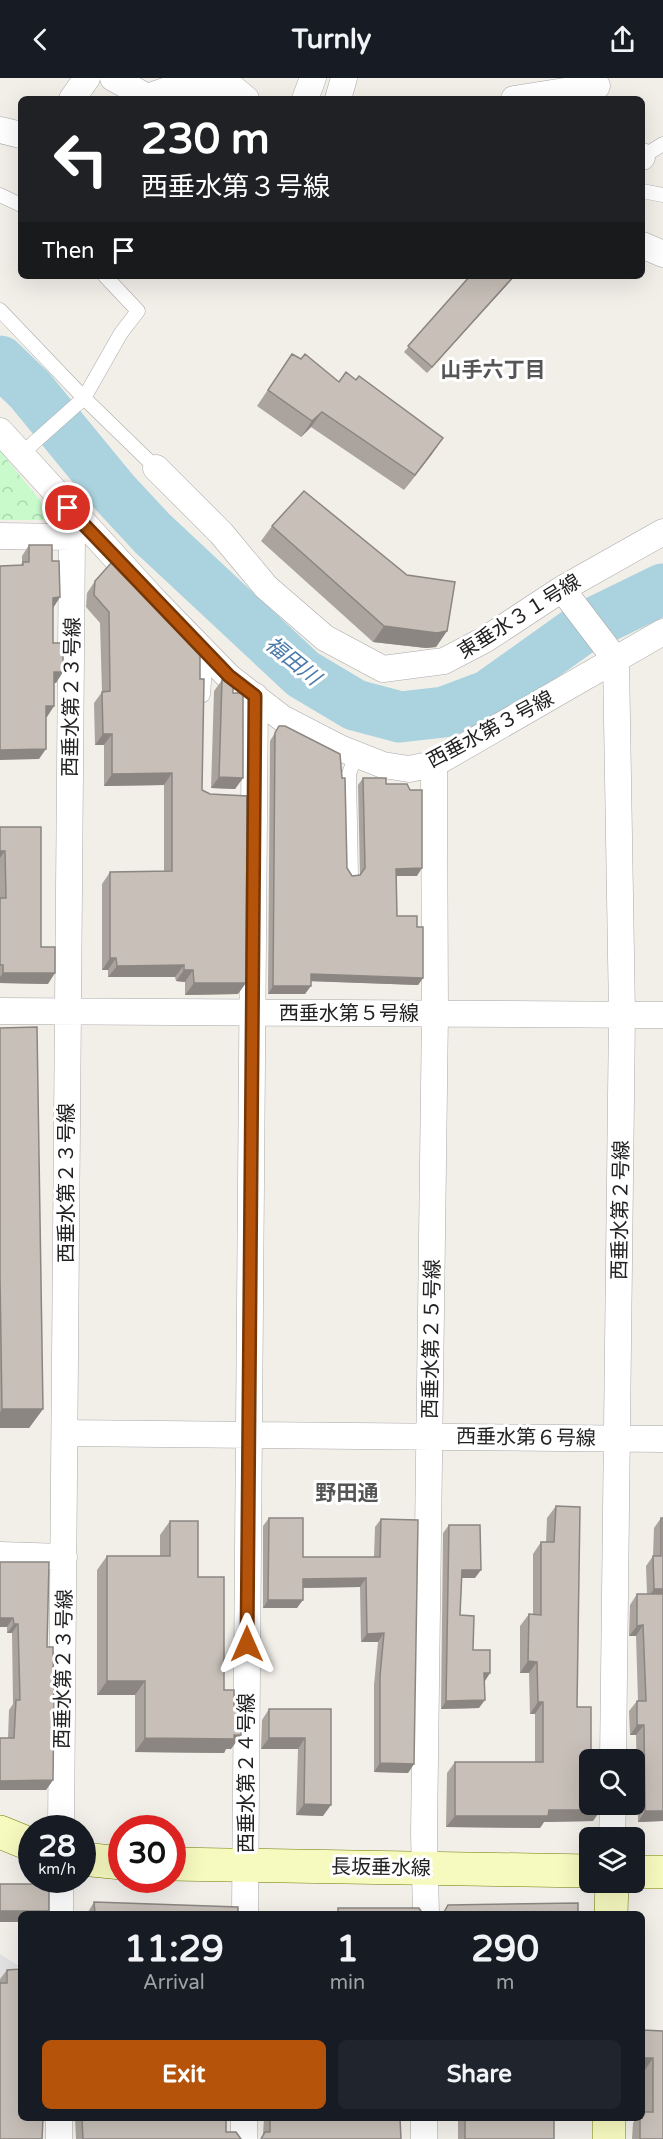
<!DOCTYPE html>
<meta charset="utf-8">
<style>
body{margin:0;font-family:"Varela Round","Noto Sans JP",sans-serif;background:#20242c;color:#f1f3f6;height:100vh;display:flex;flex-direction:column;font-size:22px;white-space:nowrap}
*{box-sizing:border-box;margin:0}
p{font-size:20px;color:#9ea1a6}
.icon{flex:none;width:33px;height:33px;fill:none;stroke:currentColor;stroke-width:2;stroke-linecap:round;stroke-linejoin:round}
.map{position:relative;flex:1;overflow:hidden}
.sheet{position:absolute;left:18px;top:1833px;width:627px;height:210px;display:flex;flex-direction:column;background:#171b24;border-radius:9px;box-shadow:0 6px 24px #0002}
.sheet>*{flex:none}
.guide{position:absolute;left:18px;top:18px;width:627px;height:183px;border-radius:9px;box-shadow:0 6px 24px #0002;background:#202124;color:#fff;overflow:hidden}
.buttons{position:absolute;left:579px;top:1671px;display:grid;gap:12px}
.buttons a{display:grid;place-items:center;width:66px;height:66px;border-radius:9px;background:#171b24;box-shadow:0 6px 24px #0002;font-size:30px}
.speed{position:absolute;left:18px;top:1737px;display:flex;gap:12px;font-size:30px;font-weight:700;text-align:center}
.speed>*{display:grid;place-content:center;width:78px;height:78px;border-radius:50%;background:#171b24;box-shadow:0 6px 24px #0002;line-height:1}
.speed small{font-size:15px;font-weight:400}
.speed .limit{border:9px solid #d22;background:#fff;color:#111}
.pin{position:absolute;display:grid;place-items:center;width:51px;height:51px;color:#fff;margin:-26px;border:3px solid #fff;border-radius:50%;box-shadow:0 2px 6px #0007}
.me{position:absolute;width:66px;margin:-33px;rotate:0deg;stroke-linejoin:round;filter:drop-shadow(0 0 4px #0008)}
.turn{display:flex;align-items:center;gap:21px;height:126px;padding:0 24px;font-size:27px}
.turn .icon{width:78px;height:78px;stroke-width:2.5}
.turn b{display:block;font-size:42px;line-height:51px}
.then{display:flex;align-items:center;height:57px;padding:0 24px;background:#0003;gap:12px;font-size:22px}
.eta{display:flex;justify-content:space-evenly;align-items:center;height:102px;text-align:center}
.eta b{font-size:36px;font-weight:800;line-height:42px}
.action{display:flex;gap:12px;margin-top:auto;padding:12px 24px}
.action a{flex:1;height:69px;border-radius:9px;background:#b45309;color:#fff;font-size:24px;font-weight:800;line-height:69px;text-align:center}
.action a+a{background:#20242c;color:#f1f3f6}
header{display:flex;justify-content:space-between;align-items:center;height:78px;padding:0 24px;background:#171b24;font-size:27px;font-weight:800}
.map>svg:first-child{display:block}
.park{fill:url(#park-crowns)}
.parking{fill:#e2e2e2}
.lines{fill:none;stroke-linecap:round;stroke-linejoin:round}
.river{stroke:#aad3df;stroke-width:51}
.lane-casing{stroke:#a9a9a9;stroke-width:15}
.street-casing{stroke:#a9a9a9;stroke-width:27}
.secondary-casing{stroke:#707d05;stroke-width:34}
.lane{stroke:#fff;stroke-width:14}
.street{stroke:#fff;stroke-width:26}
.secondary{stroke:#f7fabf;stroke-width:33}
.wall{fill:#aba49e}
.shaded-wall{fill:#8b8681}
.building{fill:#c7bfb8;stroke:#8b8681;stroke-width:1.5}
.route-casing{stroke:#753606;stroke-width:15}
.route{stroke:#b45309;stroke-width:10}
.labels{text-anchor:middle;stroke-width:6;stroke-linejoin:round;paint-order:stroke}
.street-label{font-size:20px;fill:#222;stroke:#fff}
.neighbourhood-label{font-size:21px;font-weight:bold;fill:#555;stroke:#fff}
.water-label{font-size:21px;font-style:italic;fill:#4a7aab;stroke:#fff}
</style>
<header><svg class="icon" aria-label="back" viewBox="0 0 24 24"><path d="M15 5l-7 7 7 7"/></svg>Turnly<svg class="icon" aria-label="share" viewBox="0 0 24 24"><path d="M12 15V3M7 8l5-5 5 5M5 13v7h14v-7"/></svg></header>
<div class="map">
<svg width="663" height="2061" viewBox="0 0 663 2061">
<defs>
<pattern id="park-crowns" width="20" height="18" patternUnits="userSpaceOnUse" patternTransform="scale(1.5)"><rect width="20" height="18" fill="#c8facc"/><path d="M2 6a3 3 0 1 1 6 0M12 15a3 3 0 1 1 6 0" fill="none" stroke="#acd6af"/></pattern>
</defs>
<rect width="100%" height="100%" fill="#f2efe9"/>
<!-- park -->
<path class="park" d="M0,373L56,442H0Z"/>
<!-- parking -->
<path class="parking" d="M0,1876L19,1888L0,1901Z"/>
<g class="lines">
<!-- river -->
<path class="river" d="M0,283L30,312L113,413L152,455L303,596L355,627L400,639L444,634L489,617L583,550L663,511"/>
<!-- lane casing -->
<g class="lane-casing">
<path id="lane" d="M642,79L663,66
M642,113L663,117
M0,117L21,127
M105,198L138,233L121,255L84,320L156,390
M0,232L84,320L20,377
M203,617L206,574
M351,797L349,696L356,676"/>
</g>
<!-- street casing -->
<g class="street-casing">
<path id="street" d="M113,0L147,19L188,5L234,11L246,21
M72,21L87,0
M305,21L313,0
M338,21L344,0
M514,21L597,8
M0,52L21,57
M642,78V79
M642,167L663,176
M0,353L155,523L229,599L282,640L340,670L383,687L409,691L434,686L663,554
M156,390L221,455L266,509L325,560L383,591L444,583L486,561L562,511L663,454
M0,458L72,459
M562,511L616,582L622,936L613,1682
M0,933L663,937
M66,1355L663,1361
M0,1477L64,1479
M61,1750L72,459
M612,1760L613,1726
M60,1836V1802
M245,1836L255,618
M426,1836L424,1755L435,936L434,686
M59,2061V2040
M244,2061V2040
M424,2061V2040"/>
</g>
<!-- secondary casing -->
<g class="secondary-casing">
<path id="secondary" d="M0,1754L32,1767
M82,1781L122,1785
M172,1786L590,1793
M634,1794H663
M611,1836L612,1804
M609,2061V2040"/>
</g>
<!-- lane -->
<use href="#lane" class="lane"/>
<!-- street -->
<use href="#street" class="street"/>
<!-- secondary -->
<use href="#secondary" class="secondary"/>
</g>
<!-- wall -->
<path class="wall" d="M470,198H515L427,295L404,274Z
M292,276L339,304L356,302L432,376L404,412L311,349L301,359L257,328Z
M272,448L447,553L436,569L426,570L373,564L261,463Z
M29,467L52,483L60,519L53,530V565L56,605H54V628L46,639L39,681L20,488L22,485V478Z
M95,503L202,712L238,916L185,917V904L176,903L175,899H108V892H102V806L110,794L164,793V707L104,708V667H95L94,625L102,614L100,545L86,529L87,515Z
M222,602L233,615L243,700L235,711L211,710L214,613Z
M279,648L347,790L352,798L360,797L358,707L363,700L386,706L417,798H397V838L417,849L423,900L418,907L311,903L305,916H268L270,663Z
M0,749L41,869L48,906L0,905Z
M0,950L43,1331L29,1350H0Z
M556,1428L577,1629L591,1682L593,1743L544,1744L540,1750L446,1749L447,1695L455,1684H535V1636H530L529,1595H520V1548L529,1536H533V1476L541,1464H546L547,1440Z
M269,1440L303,1479H374L375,1449L381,1441L414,1686L408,1695L374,1694V1607L378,1564H361L360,1509L303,1510L297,1530H263V1448Z
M661,1440H663V1743L638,1744L636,1657H630L629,1633L637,1623H638L636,1558H629L630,1527L637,1516H647L646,1488L653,1478L654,1450Z
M170,1443L198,1499L224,1612L234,1628L241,1657L231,1671H226L224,1675L135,1674V1617H97V1492L107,1478H160V1457Z
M449,1447L475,1500H462L460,1537L473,1572L490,1595L484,1603L479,1630L441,1631L443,1455Z
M0,1484L47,1569L53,1702L46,1712H0V1660H8L9,1632L13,1626L12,1555H7V1549H0Z
M269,1631H331L323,1738L296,1737L298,1671H261L262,1642Z
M94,1824L238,1836H88V1834Z
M663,1837V2061H632L633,2045L636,2040H642L645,2034V1992L642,1991V1952L663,1953Z
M7,1892L0,2061V1901Z
M75,2040H226V2054L241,2061H76Z
M264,2040H400L263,2056Z
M458,2040H554V2061H458Z"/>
<!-- shaded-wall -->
<path class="shaded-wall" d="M514,198H515L427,295L432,289Z
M322,334L311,349L301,359L312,343Z
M443,360L432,376L404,412L415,397Z
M60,519L53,530V520Z
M384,548L447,553L436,569L426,570L373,564Z
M54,594H63L56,605H47Z
M46,628H54L47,639H38Z
M103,656H112L104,667H95Z
M46,671L39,681L0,682V672Z
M172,695L164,707L104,708L112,696Z
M219,699L243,700L235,711L211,710Z
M0,773H5L0,780Z
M422,790L417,798H391L396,791Z
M110,880H116L108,892H102Z
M184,887L175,899H108L117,888Z
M184,892H193L185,904L176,903Z
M3,895H55L48,906L0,905V899Z
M311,896L423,900L418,907L305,903Z
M194,905H246L238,916L185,917Z
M273,908H311L305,916H268Z
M2,1331H43L29,1350H0V1334Z
M462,1492H481L475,1500H457Z
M366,1500L360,1509L297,1510L303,1501Z
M654,1511H663V1521H647Z
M268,1522H303L297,1530H263Z
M0,1540H13L7,1549H0Z
M14,1546H18L12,1555H7Z
M643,1547L636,1558H629L637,1548Z
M384,1555L378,1564H361L367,1556Z
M528,1583L537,1584L529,1595H520Z
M484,1595H490L485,1603H478Z
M107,1603H145L135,1617H97Z
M485,1622L479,1630L441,1631L446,1623Z
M538,1624H543L535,1636H530Z
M637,1647H644L636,1657H630Z
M241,1657L231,1671H226L224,1675L135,1674L145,1660Z
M269,1660H305L298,1671H261Z
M380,1685L414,1686L408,1695L374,1694Z
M53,1702L46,1712H0V1703Z
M304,1726L331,1727L323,1738L296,1737Z
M549,1732H601L593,1743L544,1744L540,1750L446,1749L455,1738Z
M645,1733H663V1743L638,1744Z
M0,1833H49L47,1836H21V1844H0Z
M642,1980H653L645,1992L642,1991Z"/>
<!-- building -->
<path class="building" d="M470,198H514L432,289L408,268Z
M292,276L301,281L305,276L339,304L346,294L356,302L359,298L443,360L415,397L322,334L312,343L268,312Z
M304,413L407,497L455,504L447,553L437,555L384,548L272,448Z
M29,467H52V483H59L60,519L53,520V565H63V594H54V628H46V671L0,672V488L23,487V484H29Z
M112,484L200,571V601H204L202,712L210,716L247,718L246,905H194L193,892H184V887L117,888L116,880H110V794L172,793V695L112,696V656H103L102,614L110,613L109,534L94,517L95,503Z
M222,602L233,604V615H243V700L219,699Z
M279,648H285L340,676L342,700H345L347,790L352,798L360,797L365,790L363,700H386V706H407L410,712H422V790L396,791L397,838H417V849H423V900L311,896V908H273L275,655Z
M0,749H41V869H55V895H3V887H0V820H6L5,773H0Z
M37,949L43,1331H2L0,1199V950Z
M556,1428L580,1429L577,1629H591V1682H590V1726H601V1732H549L548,1738H455V1684H543V1624H538L537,1584L528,1583L529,1536L541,1537V1464H554Z
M269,1440H303V1479H380L381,1441L418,1442L414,1686L380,1685V1598L384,1555L367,1556L366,1500L303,1501V1522H268Z
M661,1440H663V1511H654L653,1478H661Z
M170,1443H198V1499H224V1612H234V1628H241V1657H234V1661L145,1660V1603H107V1478H170Z
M449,1447H480L481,1492H462L460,1537L474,1538L473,1572H490V1595H484L485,1622L446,1623Z
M0,1484H49L47,1569H53L54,1623L53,1702L0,1703V1660H14L16,1622H20L18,1546H14L13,1540H0Z
M637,1516H663V1733H645L644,1647H637V1623H646L643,1547L637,1548Z
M269,1631H331V1727L304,1726L305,1660H269Z
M0,1806H49V1833H0Z
M94,1824L238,1829V1836H95Z
M578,1825V1836H443L448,1827Z
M338,1830H419L423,1836H338Z
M21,1891V2040H43L42,2061H0V1905H7V1892Z
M642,1952L663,1953V2061H640V2040H642V2034H653V1980H642Z
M82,2040H226V2054H236L241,2061H83Z
M270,2040H400L401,2061H261L265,2054H270Z
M465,2040H554V2061H465Z"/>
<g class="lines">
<!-- route casing -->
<g class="route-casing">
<path id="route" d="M68,430L229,598L255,618L247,1566"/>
</g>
<!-- route -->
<use href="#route" class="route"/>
</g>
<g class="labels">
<!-- street labels -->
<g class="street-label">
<text transform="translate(519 538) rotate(-32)" y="7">東垂水３１号線</text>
<text transform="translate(71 619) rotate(-89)" y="7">西垂水第２３号線</text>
<text transform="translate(490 651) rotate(-28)" y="7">西垂水第３号線</text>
<text x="349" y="942">西垂水第５号線</text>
<text transform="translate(66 1105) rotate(-90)" y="7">西垂水第２３号線</text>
<text transform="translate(620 1132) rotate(-89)" y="7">西垂水第２号線</text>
<text transform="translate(431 1261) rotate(-89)" y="7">西垂水第２５号線</text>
<text transform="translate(526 1359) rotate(1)" y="7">西垂水第６号線</text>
<text transform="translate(63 1591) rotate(-89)" y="7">西垂水第２３号線</text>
<text transform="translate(246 1695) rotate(-90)" y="7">西垂水第２４号線</text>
<text transform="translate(381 1789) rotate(1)" y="7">長坂垂水線</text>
</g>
<!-- neighbourhood labels -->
<g class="neighbourhood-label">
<text x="493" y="299">山手六丁目</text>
<text x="347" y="1422">野田通</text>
</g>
<!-- water labels -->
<g class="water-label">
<text transform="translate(293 583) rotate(39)" y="7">福田川</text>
</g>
</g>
</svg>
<div class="buttons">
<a><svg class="icon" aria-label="search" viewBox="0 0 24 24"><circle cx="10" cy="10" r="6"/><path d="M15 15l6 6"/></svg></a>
<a><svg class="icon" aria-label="layers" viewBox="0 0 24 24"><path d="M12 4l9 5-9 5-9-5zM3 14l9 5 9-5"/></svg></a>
</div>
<div class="speed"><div>28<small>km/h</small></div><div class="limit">30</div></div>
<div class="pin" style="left:68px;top:430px;background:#d93025"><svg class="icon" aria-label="arrive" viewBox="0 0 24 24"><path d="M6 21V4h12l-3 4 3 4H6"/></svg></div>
<svg class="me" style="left:247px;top:1566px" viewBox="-20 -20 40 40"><path d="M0-17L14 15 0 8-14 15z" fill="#b45309" stroke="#fff" stroke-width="4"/></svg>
<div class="guide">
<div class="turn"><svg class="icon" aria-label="left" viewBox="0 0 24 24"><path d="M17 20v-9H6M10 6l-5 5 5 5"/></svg><div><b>230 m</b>西垂水第３号線</div></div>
<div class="then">Then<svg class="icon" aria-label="arrive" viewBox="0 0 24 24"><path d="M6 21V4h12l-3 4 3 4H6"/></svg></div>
</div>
<section class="sheet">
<div class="eta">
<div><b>11:29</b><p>Arrival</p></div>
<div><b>1</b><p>min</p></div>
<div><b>290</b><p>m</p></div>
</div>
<div class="action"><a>Exit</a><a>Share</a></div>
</section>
</div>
